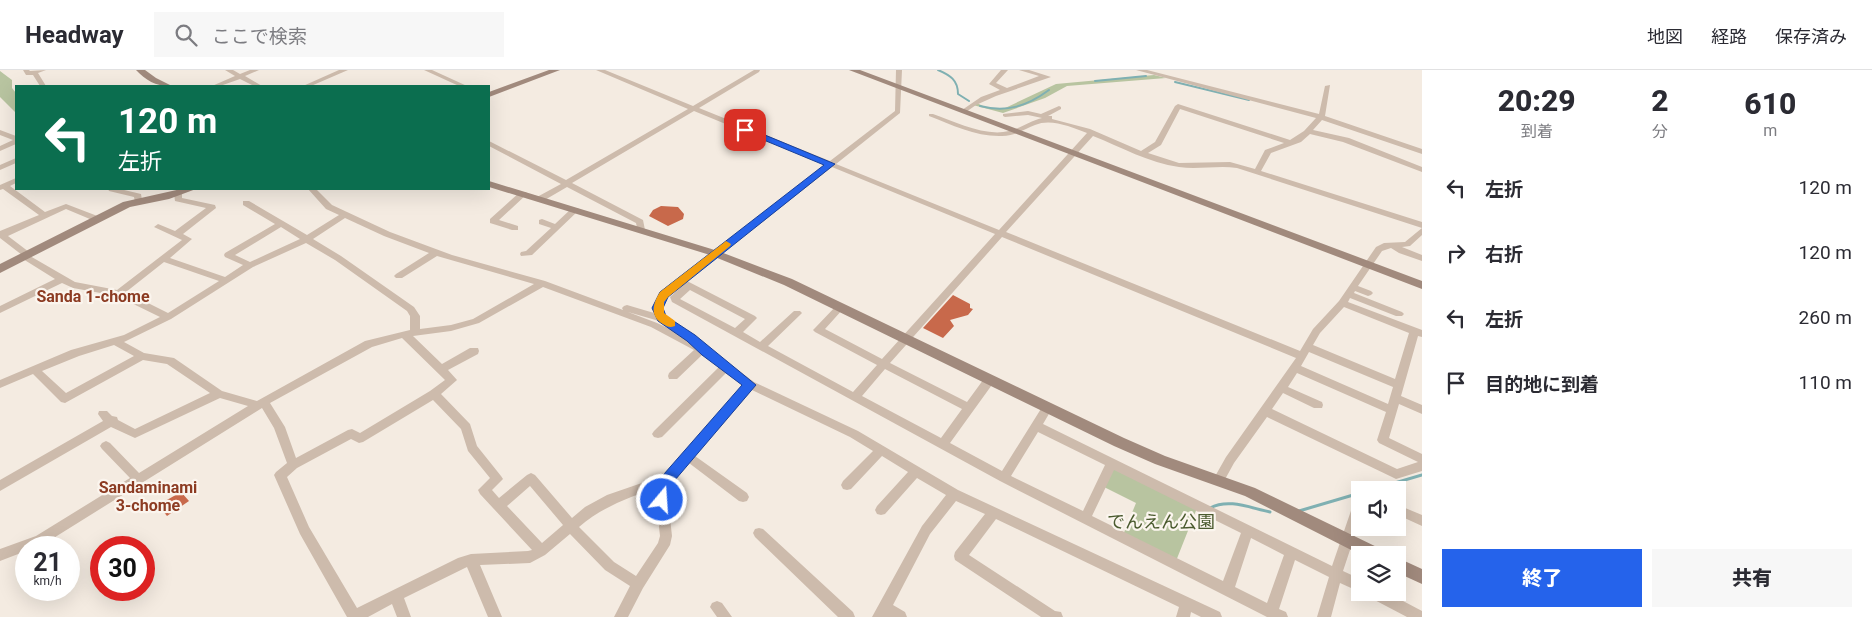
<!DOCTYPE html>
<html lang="ja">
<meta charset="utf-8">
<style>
body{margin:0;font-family:Roboto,"Noto Sans JP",sans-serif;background:#f7f7f7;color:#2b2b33;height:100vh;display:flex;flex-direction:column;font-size:19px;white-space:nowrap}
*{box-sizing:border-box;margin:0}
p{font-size:16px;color:#7c7c81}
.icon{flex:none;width:28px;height:28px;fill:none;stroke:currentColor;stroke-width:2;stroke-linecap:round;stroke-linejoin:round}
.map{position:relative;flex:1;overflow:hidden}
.drawer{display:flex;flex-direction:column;background:#fff;width:450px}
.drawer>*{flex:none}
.banner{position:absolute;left:15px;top:15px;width:475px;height:105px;border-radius:0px;box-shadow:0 5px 20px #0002;background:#0b6e4f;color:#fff;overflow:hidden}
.fabs{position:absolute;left:1351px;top:411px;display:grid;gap:10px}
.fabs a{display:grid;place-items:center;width:55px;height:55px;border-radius:0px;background:#fff;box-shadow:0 5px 20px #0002;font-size:25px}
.speed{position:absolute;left:15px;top:466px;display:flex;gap:10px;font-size:25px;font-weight:700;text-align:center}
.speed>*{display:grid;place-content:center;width:65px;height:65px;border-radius:50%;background:#fff;box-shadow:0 5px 20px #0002;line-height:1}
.speed small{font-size:12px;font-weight:400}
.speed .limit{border:8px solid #d22;background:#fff;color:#111}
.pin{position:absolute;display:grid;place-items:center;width:42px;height:42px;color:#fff;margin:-21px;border-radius:10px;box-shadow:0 2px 8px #0006}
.me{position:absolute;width:55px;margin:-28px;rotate:18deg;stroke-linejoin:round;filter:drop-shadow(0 0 4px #0008)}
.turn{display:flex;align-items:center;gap:18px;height:105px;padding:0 20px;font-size:22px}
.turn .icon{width:65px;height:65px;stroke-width:2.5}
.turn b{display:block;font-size:35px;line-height:42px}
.eta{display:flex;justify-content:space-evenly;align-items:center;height:85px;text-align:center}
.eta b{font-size:30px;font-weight:800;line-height:35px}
.primary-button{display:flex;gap:10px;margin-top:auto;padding:10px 20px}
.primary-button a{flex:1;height:58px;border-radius:0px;background:#2563eb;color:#fff;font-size:20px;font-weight:800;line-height:58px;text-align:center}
.primary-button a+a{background:#f7f7f7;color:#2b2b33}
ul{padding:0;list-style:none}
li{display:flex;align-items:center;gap:15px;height:65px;padding:0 20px}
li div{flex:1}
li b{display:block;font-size:19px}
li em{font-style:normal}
header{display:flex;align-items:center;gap:30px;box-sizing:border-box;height:70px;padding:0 25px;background:#fff;border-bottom:1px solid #e1e1e2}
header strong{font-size:24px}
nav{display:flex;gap:28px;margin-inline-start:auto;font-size:18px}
.search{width:350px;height:45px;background:#f7f7f7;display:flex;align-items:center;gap:12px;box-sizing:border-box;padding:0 18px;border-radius:0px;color:#7c7c81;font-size:19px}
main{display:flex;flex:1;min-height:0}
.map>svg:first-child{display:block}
.green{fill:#b8c4a0}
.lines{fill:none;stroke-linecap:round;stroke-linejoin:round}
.stream-far1{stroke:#7fb0b2;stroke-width:2}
.stream{stroke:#7fb0b2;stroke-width:3}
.building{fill:#c8694b}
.street{fill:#cdbbac;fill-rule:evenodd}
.secondary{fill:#a18a7d;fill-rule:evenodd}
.route{fill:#2563eb;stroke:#184099}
.slow{fill:#f59e0b}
.labels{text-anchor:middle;stroke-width:4.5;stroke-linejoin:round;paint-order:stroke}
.neighbourhood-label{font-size:16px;font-weight:bold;fill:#8c3b22;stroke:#fbf5ee}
.near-park-label{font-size:18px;fill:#4a5a2e;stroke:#fbf5ee}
</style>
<header>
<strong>Headway</strong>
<div class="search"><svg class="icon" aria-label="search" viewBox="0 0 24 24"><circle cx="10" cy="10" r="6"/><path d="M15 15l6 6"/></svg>ここで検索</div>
<nav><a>地図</a><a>経路</a><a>保存済み</a></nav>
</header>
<main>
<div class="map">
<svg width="1422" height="547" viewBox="0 0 1422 547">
<rect width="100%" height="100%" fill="#f4ebe1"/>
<!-- green -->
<path class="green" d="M0,1L12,10V18L16,23V43L0,27Z
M1154,5L1166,8L1067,16L1045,28L1003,43L973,35L977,33L987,38L1003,39L1056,14Z
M1112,398L1197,438L1176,491L1123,465L1136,433L1104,417Z"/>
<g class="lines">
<!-- stream-far1 -->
<path class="stream-far1" d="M938,0C950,5 958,10 958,24L969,31
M1095,11L1146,6
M1175,12L1249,30
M980,36C1007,43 1027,36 1049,20"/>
<!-- stream -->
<path class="stream" d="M1371,420L1422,405
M1210,438C1229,428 1250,438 1270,442
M1299,441L1360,423"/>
</g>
<!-- building -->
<path class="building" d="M661,136L678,137L684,144L683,149L668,156L649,146L653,140Z
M953,225L970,234V238L973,239L968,245L950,250L954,256L943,268L923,258Z
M181,422L189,431L167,446L158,435Z"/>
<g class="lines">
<!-- street -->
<path class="street" d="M23,0H29L30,1L46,0L38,3L46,16H40L33,5H26Z
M225,0H233L240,4L250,0H259L245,6L262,16H254L240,9L220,16H212L235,6Z
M339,0H348L311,16H303Z
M424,0H432L467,16H459Z
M596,0H605L693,36L754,0H760L759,2L699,38L830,91L895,41L896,0H902L900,43L836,94L999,160L1087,63C1071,57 1051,48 1035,55C1024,59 1015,66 1002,66C977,67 952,55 929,46V44H933C956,52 985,67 1009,61C1021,58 1030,51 1042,48L1028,45L1005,47L1003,46V44L1028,41L1041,44L1059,36L1061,37V39L1048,46H1052V49L1090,59L1141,81L1155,72L1175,36L1178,34L1290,70L1304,61L1316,48L1136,0H1147L1319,44L1325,16L1330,15L1325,46L1422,79V84L1322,50L1313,60L1349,68L1422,97V102L1343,72L1310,64L1301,72L1271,83L1261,101L1422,152V158L1237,98C1218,95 1198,100 1179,97C1149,93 1121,77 1093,66L1006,162L1300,281L1313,259L1339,231L1376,177L1384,173L1405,172L1422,158V165L1410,176L1402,177L1422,185V191L1399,183L1391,178L1382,181L1358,216L1371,221L1373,223L1371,225L1368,226L1355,221L1354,223L1402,242L1404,244L1402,246H1396L1350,228L1348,232L1422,260V267L1418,266L1401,326L1422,335V344L1399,334L1389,368L1422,384V401L1396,409L1392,407L1267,347L1234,393L1223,413L1219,415L1215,413L1213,410L1226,387L1296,288L1002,167L890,293L967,332L986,306H994L995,309L994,312L950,373L1002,401L1044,334H1052L1053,337L1043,354L1332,496L1354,432L1356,428L1360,427V450L1343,501L1360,509V522L1340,513L1331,547H1317L1329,507L1295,490L1279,539L1286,542L1288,547H1267L1000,411L672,232L670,227L682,216H681L668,226L662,239L666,247L694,265L695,267L691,270L710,279L754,312L858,361L958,420L1220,542L1222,547H1201L1191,542L1190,547H1176L1179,537L996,449L969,485L1055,541L1061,542L1063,547H1041L955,490L954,486L955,482L985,444L956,431L930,464L893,535L905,542L907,547H872L922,456L946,425L917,408L885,444L881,445L877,444L875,440L877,436L908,402L882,386L851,419L847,420L843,419L841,415L843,411L873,381L850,367L752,320L695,386L747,423L749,427L747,431L743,432L739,431L689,393L674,410L668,430L672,466L670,475L643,518L628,547H614L630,516L605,500L570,464L545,485L530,493L480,495L502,547H488L467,497L404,528L411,547H397L392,534L368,547H347L300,464L274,405L276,402L287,393L274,358L262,338L44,474L35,478H26V481L0,491V479L36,466L130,408L102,379L100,376L102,373L106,371L110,373L139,403L248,336L220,328L135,368L111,357L0,421V410L103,351L98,344L99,341H107L112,346L117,347L118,350L135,359L210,323L167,294L143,290L65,333L61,332L33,304L0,318V310L71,280L124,265L160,247L117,226L73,218L62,213L0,243V236L55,209L23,189L22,185L0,168V161L39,145L3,119L0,120V115L16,108V113L10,116L45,142L66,134L100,147L101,149L97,152L66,139L8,166L29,182L30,186L75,212L117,220L182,170L154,157L158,154L175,161L206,138L175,131L174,124L178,122L182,124V128L215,135L216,138L183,164L192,169L170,188L225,207L243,195L225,187L224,185L225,183L275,154L243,135V131H249L307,165L339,145L326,139L308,119H316L332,135L390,162L452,185L545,211L623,240L622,238L624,236L627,235L654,243L652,239L661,222L825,95L694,41L572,113L643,150L645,160L644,162H638L636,153L567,117L543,131H537V127L561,114L489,76V71L566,110L688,39ZM1180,39L1284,73L1265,80L1255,99L1230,92L1179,93L1148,83L1161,75ZM832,97L995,164L882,289L825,259L843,239L845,237L843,235H837L815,258L813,260L815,262L877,295L853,322L768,276L800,245L802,243L800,241H794L760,272L743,262L757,248L755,246L687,211ZM345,148L384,166L429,183L396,204L394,206L396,208H402L437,186L534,214L473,249L451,255L420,259V246L414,237L341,186L313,169ZM281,157L300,169L250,192L235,185ZM306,173L335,190L407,241L410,246V260L365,271L257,331L222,321L174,288L144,283L124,272L171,249L253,197ZM164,192L219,211L168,243L126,222ZM543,217L651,257L694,280L669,303L668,306L669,309H677L702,285L719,297L654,361L652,364L654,367L658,368L662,367L726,303L743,316L665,405L607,425L585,437L572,448L535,405L531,403L527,405L499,428L492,420L503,409L501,406L477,376L470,354L441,324L457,310L448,300L478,284L479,281L478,278H470L442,294L413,266L451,261L479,253ZM690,220L745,249L735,258L680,229ZM1344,237L1409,263L1395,309L1313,275L1320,263ZM628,242L659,251L672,260L657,253ZM402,268L445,310L430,321L360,363L352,359L348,360L296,388L285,357L270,333L372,277ZM114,275L134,286L66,323L42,301L79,286ZM1309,282L1393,317L1388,334L1301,296ZM885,299L962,339L941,368L862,326ZM1297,303L1386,342L1377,370L1379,373L1418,392L1397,399L1272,339L1283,323L1314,338H1322L1323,335L1322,332L1288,317ZM433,330L461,359L468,381L490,408L478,420L480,424L532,480L528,481L471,484L458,488L357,538L309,457L287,407L297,398L351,369L359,373L363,372ZM1038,362L1105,395L1083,441L1011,406ZM1114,400L1241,463L1223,511L1092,446ZM530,416L563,455L542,473L507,436ZM661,416L656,430L660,466L658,473L636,506L614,492L579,457C603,436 631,427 661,416ZM1251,468L1284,485L1267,533L1235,517Z
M1001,0H1008L996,13L1007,18L1039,6L1019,0H1029L1051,7L996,26L976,35L966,42H962V40L981,27L1000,20L989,14Z
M0,60L16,66V74L0,81V76L13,70L0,65Z
M16,88V93L0,100V95Z
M108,119H120L141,124L142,130L138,132H135L134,127L109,121Z
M520,122H526L527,124L499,150L518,156V160H512L490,153V149Z
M572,138H578L579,140L532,185L521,186L520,184L521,182L526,181L551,158L539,154V150L542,149L555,154Z
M1398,435L1422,445V456L1398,445Z
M759,458L763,459L853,542L855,547H838L755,467L753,463L755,459Z
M1366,522H1386L1422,541V547H1407L1367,526Z
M717,531L722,533L732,547H717L710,537L712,533Z"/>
<!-- secondary -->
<path class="secondary" d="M136,0H145L156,8L172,16C158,17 146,11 136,0Z
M549,0H560L489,27V22Z
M849,0H860L1422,211V219Z
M489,111L718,181L792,209L1124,368L1165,386L1255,418L1383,480L1385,485H1361L1245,426L1155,394L1114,376L784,215L710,185L489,117Z
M181,119H196L169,129L130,137L0,203V194L123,132Z
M1398,488L1422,499V514L1398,503Z"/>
</g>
<!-- route -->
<path class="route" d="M742,58H748L835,94L668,227L663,238L666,246L695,265L756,315L675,410L667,434H658L656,430L664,404L742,315L702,285L687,271L658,251L652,238L660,222L824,95L742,61Z"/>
<!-- slow -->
<path class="slow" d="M726,171L731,174L730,176L668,227L664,232V243L675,251V256C670,258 668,257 663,254C649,246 653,233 660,222Z"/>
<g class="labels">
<!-- neighbourhood labels -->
<g class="neighbourhood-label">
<text x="93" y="232">Sanda 1-chome</text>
<text x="148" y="423">Sandaminami<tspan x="148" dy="18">3-chome</tspan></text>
</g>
<!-- near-park labels -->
<g class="near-park-label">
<text x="1161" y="458">でんえん公園</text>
</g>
</g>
</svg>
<div class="fabs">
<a><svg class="icon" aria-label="sound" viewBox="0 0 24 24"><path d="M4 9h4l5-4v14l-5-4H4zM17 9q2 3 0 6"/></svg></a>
<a><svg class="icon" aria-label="layers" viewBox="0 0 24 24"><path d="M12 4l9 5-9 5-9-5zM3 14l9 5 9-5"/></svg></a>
</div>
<div class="speed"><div>21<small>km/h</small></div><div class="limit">30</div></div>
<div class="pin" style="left:745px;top:60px;background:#d93025"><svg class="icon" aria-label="arrive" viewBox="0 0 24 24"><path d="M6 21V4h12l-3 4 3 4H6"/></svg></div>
<svg class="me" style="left:662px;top:430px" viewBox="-20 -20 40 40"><circle r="17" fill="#2563eb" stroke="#fff" stroke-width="3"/><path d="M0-11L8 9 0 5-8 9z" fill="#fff"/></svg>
<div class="banner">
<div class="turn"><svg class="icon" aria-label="left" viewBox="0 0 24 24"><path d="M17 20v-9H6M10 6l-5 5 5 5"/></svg><div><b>120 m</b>左折</div></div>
</div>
</div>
<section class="drawer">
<div class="eta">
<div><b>20:29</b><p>到着</p></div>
<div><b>2</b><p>分</p></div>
<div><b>610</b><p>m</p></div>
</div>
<ul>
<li><svg class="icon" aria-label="left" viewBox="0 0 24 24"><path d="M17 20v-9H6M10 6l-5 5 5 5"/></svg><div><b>左折</b></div><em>120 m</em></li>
<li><svg class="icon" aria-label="right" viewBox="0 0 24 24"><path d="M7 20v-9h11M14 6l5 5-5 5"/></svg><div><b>右折</b></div><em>120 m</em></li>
<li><svg class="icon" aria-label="left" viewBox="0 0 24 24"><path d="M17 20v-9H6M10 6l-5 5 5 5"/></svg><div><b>左折</b></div><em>260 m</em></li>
<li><svg class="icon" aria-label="arrive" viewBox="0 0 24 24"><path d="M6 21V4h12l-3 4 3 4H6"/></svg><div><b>目的地に到着</b></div><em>110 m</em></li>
</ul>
<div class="primary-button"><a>終了</a><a>共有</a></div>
</section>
</main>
